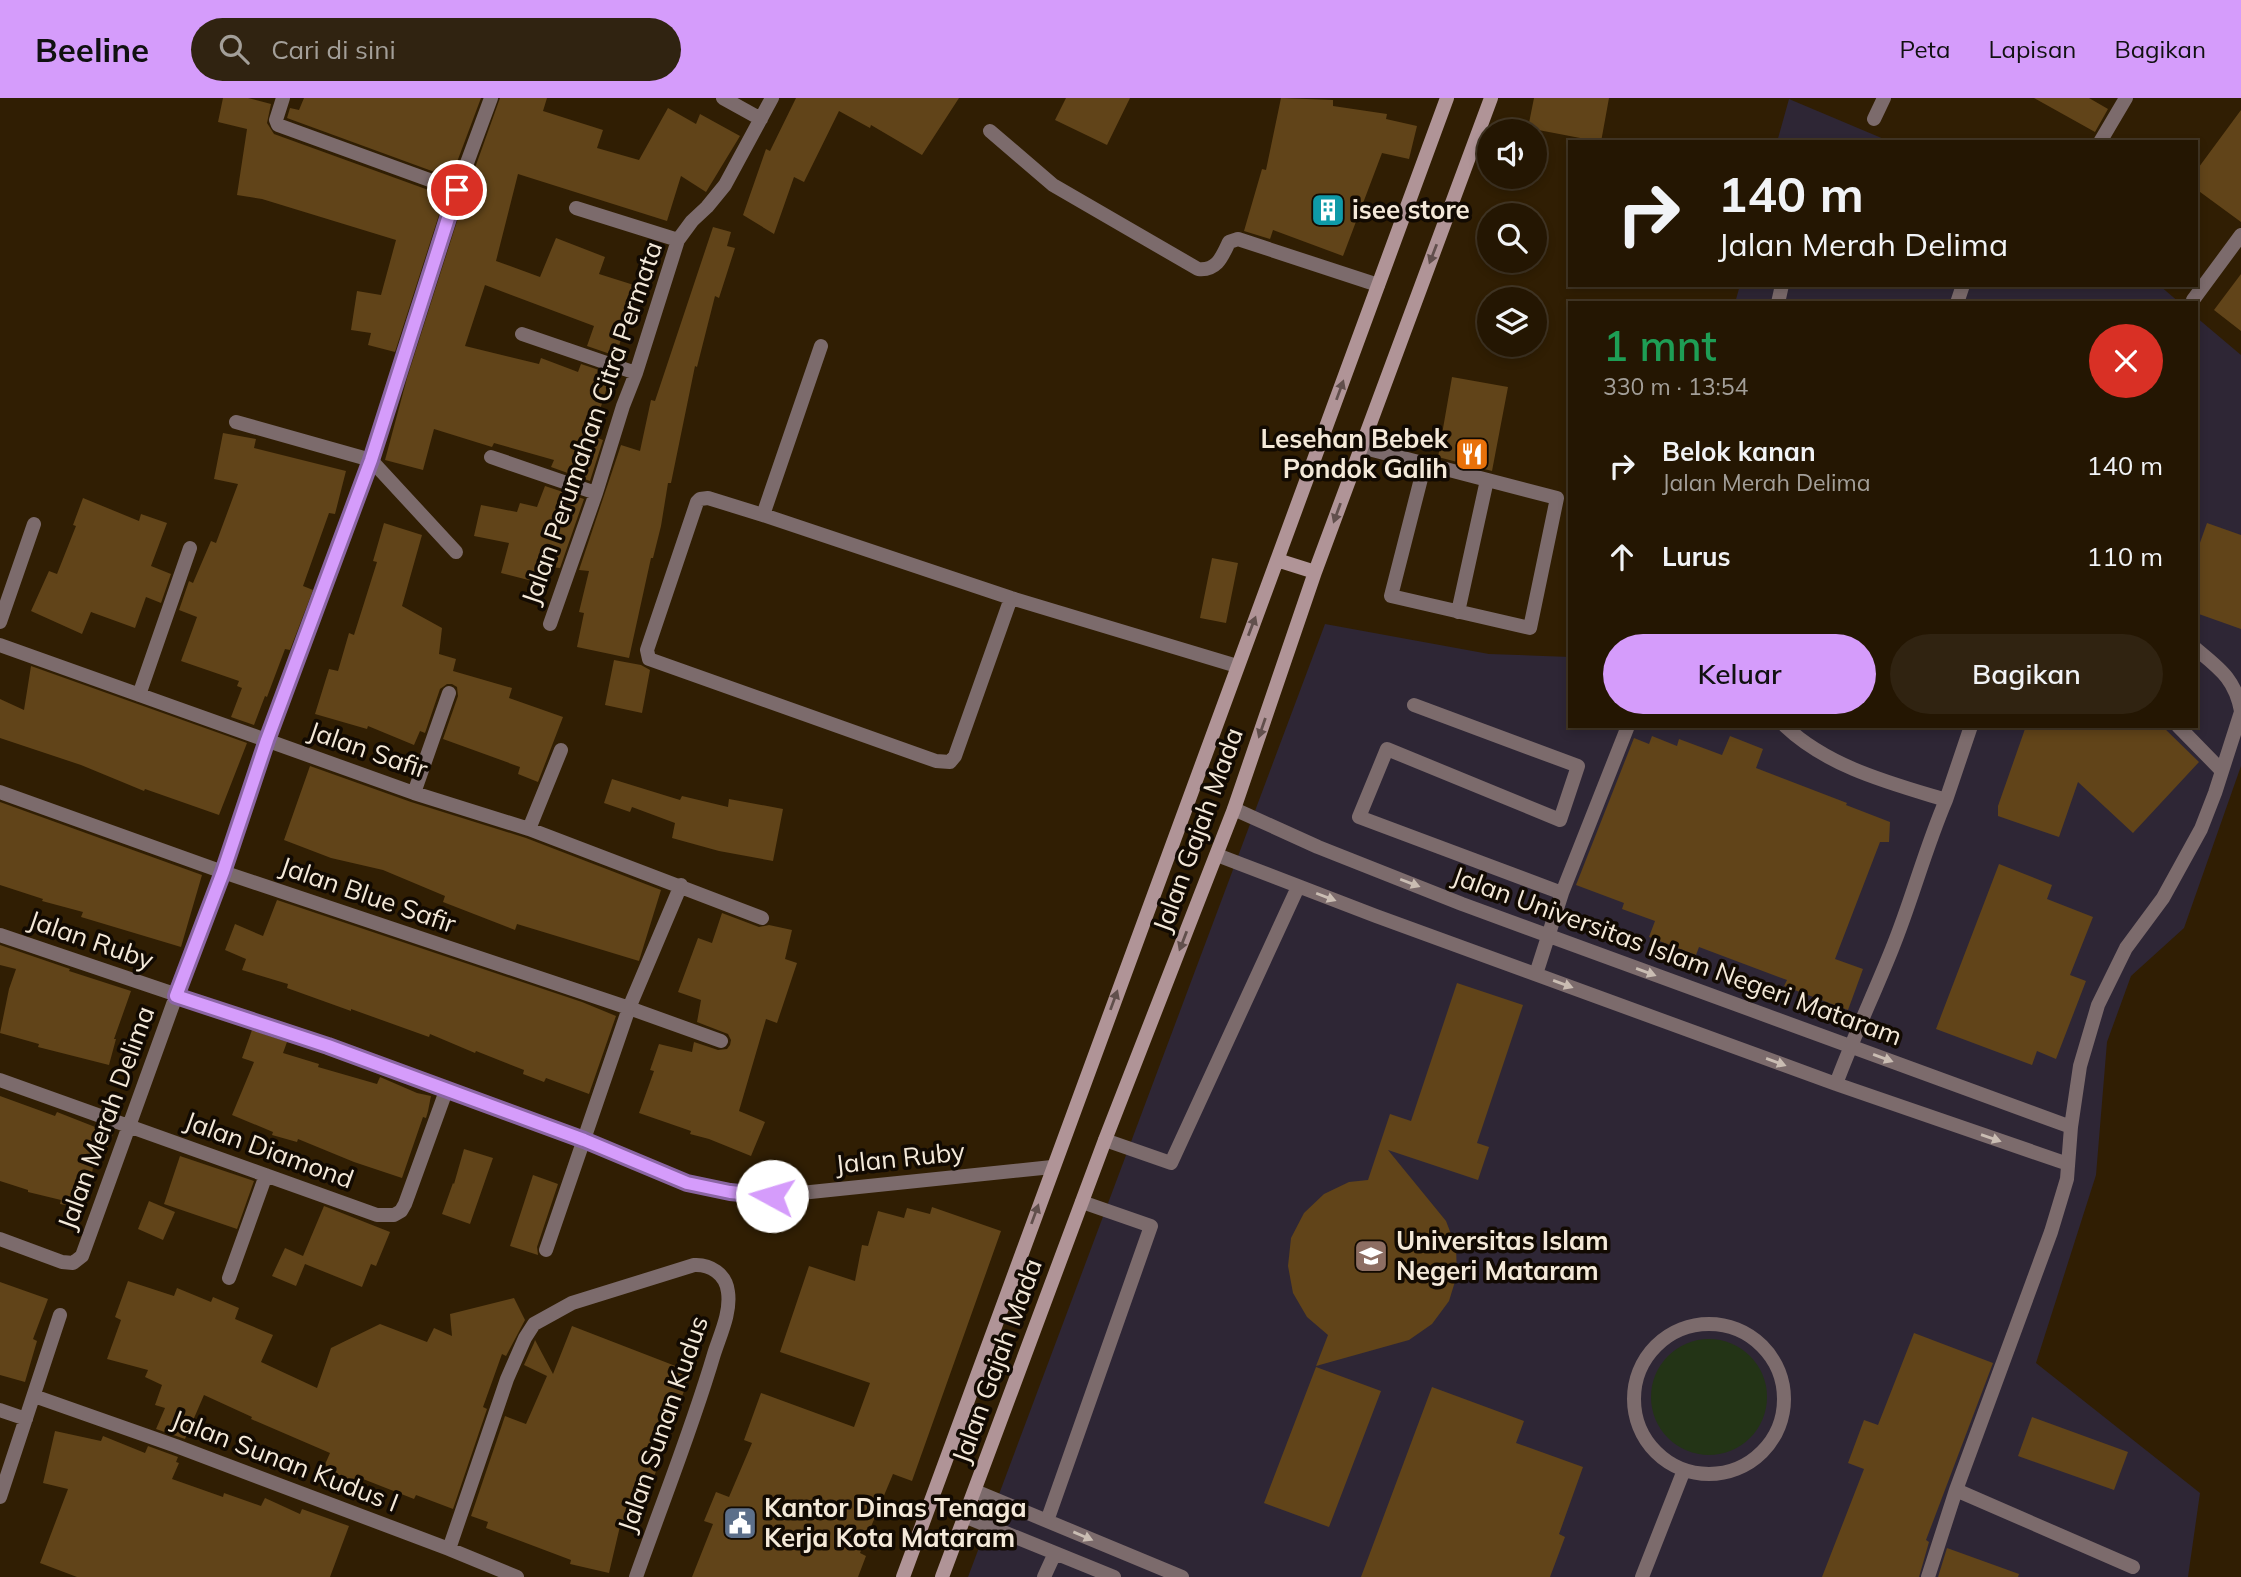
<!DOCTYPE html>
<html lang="id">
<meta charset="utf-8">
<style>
body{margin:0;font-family:Mulish,sans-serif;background:#302311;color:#f1f3f6;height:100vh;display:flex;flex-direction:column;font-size:26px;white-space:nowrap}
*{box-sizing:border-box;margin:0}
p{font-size:23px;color:#a39f99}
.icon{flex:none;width:38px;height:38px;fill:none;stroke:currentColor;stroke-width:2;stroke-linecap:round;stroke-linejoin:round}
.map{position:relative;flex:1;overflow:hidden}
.side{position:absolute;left:1568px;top:203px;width:630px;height:427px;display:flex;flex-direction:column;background:#241602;border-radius:0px;box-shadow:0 4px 10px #0003,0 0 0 2px #413524}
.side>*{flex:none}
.top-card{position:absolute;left:1568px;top:42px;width:630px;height:147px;border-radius:0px;box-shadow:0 4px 10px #0003,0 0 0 2px #413524;background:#241602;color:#f1f3f6;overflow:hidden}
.tools{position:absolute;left:1477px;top:21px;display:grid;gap:14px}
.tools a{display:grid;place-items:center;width:70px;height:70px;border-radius:50%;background:#241602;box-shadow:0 4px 10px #0003,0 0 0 2px #413524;font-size:35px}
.pin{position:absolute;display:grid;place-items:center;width:60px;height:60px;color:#fff;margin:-30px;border:4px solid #fff;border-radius:50%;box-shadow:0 2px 7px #0007}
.me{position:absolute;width:77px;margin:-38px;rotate:276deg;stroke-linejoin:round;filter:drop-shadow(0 0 5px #0008)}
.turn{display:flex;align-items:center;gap:24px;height:147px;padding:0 35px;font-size:32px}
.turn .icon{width:91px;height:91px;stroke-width:2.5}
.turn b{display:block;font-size:49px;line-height:60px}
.round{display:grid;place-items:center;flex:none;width:74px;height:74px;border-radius:37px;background:#302311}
.overview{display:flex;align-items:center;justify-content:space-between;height:119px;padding:0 35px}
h1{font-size:42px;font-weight:600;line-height:52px;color:#1e9e55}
.action{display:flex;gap:14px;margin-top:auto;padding:14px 35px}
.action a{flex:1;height:80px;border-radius:42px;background:#d59cfb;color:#111;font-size:28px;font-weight:600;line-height:80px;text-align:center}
.action a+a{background:#302311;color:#f1f3f6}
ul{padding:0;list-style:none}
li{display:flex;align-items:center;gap:21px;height:91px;padding:0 35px}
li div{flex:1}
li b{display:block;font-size:26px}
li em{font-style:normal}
header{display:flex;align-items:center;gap:42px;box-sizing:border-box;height:98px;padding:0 35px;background:#d59cfb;color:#111}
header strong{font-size:33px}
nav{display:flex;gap:38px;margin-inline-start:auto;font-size:24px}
.search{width:490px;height:63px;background:#302311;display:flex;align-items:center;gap:18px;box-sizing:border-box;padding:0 24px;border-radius:38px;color:#a39f99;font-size:26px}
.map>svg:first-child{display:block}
.education{fill:#2e2635}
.green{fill:#233416}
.building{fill:#614419}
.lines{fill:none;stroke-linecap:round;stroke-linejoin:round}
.lane{stroke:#7c6b6c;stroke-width:14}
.street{stroke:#7c6b6c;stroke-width:14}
.secondary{stroke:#b09497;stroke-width:14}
.oneway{fill:#614f4c}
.oneway2{fill:#cabdb3}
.route-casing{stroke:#8a65a3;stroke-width:18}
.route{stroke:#d59cfb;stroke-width:12}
.labels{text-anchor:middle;stroke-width:7;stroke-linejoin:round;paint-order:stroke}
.poi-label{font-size:26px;font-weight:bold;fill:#f4e9d9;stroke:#120a02;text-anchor:start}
.street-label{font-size:26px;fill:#f4e9d9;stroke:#120a02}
</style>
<header>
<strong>Beeline</strong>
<div class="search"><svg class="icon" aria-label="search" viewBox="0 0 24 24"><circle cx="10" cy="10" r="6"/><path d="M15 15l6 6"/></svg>Cari di sini</div>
<nav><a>Peta</a><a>Lapisan</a><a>Bagikan</a></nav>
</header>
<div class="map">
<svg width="2241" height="1479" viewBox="0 0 2241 1479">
<rect width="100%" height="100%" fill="#301e03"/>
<!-- education -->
<path class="education" d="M1789,1L1891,44H1777Z
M1740,187H2159L2180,205H1735Z
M2196,219L2241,257V668L2184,830L2131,878L2107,944L2096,1077L2036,1265L2200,1395L2188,1479H968L1325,526L1489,556L1570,559V628H2196Z"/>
<!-- green -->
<path class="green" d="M1651 1299a58 58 0 1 1 116 0a58 58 0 1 1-116 0Z"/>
<!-- building -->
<path class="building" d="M223,0H248L271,6L267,25L274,36L445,98L395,254L368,247L371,235L351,232L357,193L381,197L396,142L262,101L237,97L247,31L218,24Z
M304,0H481L451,80L287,20L290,10L299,12Z
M500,0H547L543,13L603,32L597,50L639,62L668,10L696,26L700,16L740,38L706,94L681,78L667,123L518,76L496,163L540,179L556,140L605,159L599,176L637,188L616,258L587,248L594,228L485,187L465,248L539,266L541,260L578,274L581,266L611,276L592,338L603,342L590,383L551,369L554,362L494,345L492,349L434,331L423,372L385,362L407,280L466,95Z
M796,0H959L922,57L871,27L870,30L839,13L804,84L794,79L774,136L743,117L766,51L770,53Z
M1066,0H1130L1107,47L1055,22Z
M1281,0L1333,2V8L1387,16L1386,21L1417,28L1409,61L1382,55L1343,158L1273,132L1270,141L1244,133L1262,71L1266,72Z
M1534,0H1609L1601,44L1528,30Z
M2034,0H2089L2108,11L2095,34Z
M2241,12V124L2196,91V73Z
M713,129L731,134L727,148L735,150L719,200L715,198L697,269L695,268L671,385H668L661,428L653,460H651L629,560L577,549L584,515L579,514L589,473L579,472L621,347L640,353L651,302L655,303Z
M2241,176V233L2214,212Z
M1452,279L1508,289L1492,373L1438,359Z
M223,335L256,341L254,350L346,373L335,416L329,415L303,488L313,492L290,552L285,551L267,599L265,598L254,627L231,619L242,590L237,588L239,583L181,563L197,519L179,512L189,483L193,485L211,443L216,445L238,386L214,381Z
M545,388L584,401L560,470L541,468L536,484L501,475L509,445L474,438L481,407L517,414L520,405L537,409Z
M83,400L139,423L141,416L167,425L151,468L171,476L161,505L146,499L135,530L91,514L82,536L31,513L49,473L57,476L76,428L73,427Z
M384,425L422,437L402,508L442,530L439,556L456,561L453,573L512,590L509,600L563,619L538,684L518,676L520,669L443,641L458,598L457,589L452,586H447L440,591L425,635L420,633L414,647L368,628L367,631L315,616L329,571L338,573L349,535L354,537L377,464L373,463Z
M2207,425L2241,437V531L2196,515V456Z
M1212,460L1238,465L1226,525L1200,520Z
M614,562L641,567L650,572L642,615L605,607Z
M31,568L247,645L219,717L145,691L144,693L81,667L0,640V601L24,612Z
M2026,628H2162L2199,664L2133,735L2078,684L2059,739L1998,718V708Z
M1652,638L1677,648L1679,641L1722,657L1730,638L1763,651L1756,670L1847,705L1846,707L1890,724L1889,744H1880L1835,861L1863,871L1848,912L1784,888L1787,882L1699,849L1696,857L1649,839L1655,823L1622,811L1624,805L1576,787L1634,640L1649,646Z
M310,668L411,704L526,740L661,792L639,863L517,826L515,832L443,804L445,798L383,772L331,760L284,742Z
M612,681L680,702L682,698L728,709L729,701L783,711L773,763L719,753L672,740L675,725L632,709L630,714L604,705Z
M0,704L202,777L181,849L81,819L83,814L42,803L43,801L0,787Z
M1999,766L2052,787L2047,801L2093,819L2070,877L2086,883L2056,961L2037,953L2032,967L1936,931Z
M277,802L582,904L616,918L589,996L546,980L544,984L523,976L524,972L476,953L475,955L430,936L429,939L351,911V913L287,890L288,886L242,872L246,861L225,852L235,826L263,838Z
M722,815L759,829L769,827L792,832L785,861L797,865L777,925L766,921L739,1013L765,1024L751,1058L709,1041L690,1036L691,1033L639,1015L654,973L650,972L659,946L692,954L694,944L718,952L727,951L730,947L731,942L728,936L697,924L701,902L678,894L698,840L712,845Z
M0,847L70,871L69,873L131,893L114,941H116L109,967L38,949L39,946L0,935L9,891L16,871L0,867Z
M1457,885L1523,907L1477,1045L1489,1049L1478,1082L1388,1052L1446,1123L1456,1149L1457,1177L1449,1203L1432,1226L1409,1242L1316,1268L1328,1237L1307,1219L1293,1195L1288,1168L1291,1140L1304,1115L1324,1096L1349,1084L1368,1082L1390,1016L1411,1023Z
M252,932L287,944L283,955L319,966L318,969L377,986L380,979L417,995L431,998L428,1013L426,1020L423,1019L402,1080L354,1064L298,1041L297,1044L272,1037L273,1034L232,1017L254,964L242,960Z
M0,998L55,1018L57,1014L113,1036L104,1057L96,1054L85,1111L60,1106L61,1102L28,1094V1092L0,1083Z
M464,1051L493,1060L470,1126L442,1116L453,1085L454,1086Z
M180,1058L254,1083L237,1131L164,1106Z
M533,1077L558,1086L537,1149L538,1157L510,1148Z
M149,1103L175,1114L163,1142L138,1131Z
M324,1108L390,1134L376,1168L371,1166L362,1189L305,1166L296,1188L272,1178L285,1150L303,1158Z
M932,1109L1001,1133L912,1383L893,1376L860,1455L866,1458L858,1479H692L713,1426L704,1423L716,1394L729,1399L752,1345L744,1342L761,1295L854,1329L870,1285L780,1254L809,1168L855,1183L862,1147L868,1148L878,1113L904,1120L907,1110L930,1116Z
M128,1183L174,1198L177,1190L211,1204L213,1199L239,1210L235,1221L273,1237L261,1264L317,1290L331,1250L380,1226L427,1244L434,1230L452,1238L450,1216L514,1200L525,1222L506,1258L502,1256L483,1309L487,1311L453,1411L416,1397L414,1401L363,1381L361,1386L323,1371L330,1355L251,1321L252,1319L204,1297L185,1341L156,1331L165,1310L155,1307L162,1287L145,1279L148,1272L107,1261L121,1222L115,1219Z
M0,1184L48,1201L33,1241L37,1243L25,1284L0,1277Z
M572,1228L691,1274L666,1342H667L648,1396L641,1393L630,1427L621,1424L609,1475L570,1466L571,1462L486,1430L488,1424L471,1418L505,1318L526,1326L547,1278L524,1267L534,1245L535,1242L553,1276Z
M1914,1235L1993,1265L1926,1442L1929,1444L1919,1479H1822L1864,1371L1848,1365L1864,1322L1878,1327Z
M1316,1269L1381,1293L1329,1429L1264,1405Z
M1432,1289L1524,1323L1516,1345L1583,1369L1559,1436L1565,1439L1550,1479H1361Z
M2032,1319L2128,1354L2114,1392L2018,1358Z
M55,1333L101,1343L103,1338L145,1355L148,1348L178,1359L176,1364L179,1365L172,1381L223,1399L224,1395L261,1408L265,1400L300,1416L302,1411L349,1428L330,1479H77L40,1465L68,1391L43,1385Z
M1947,1450L2019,1476L2018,1479H1938Z"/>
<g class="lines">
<!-- lane -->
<path class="lane" d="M1778,205L1782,187
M1957,205L1963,187
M1361,349L1557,400L1530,530L1391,498L1425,365
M1458,514L1487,382
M2196,551C2220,571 2235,581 2241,613
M1414,607L1578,668L1560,722L1387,651L1359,719L1562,795
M1785,628C1828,669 1890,685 1946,702C1925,751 1912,802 1892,851C1874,896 1853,940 1836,986
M2178,628L2222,673
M1946,702L1971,628
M1234,711L1318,749L1462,806L2071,1029
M1217,757L1376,818L1836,986L2068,1066
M1536,876L1562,795L1628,628
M1105,1042L1171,1065L1298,789
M1634 1301a75 75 0 1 1 150 0a75 75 0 1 1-150 0Z
M1956,1392L2133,1469
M975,1393L1182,1479
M964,1418L1114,1479
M1047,1423L1151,1128L1082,1104
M1044,1479L1055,1455
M1642,1479L1684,1372
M1928,1479L1956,1392L2051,1134L2067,1081L2071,1029L2080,968L2098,907L2126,850L2163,800L2201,731L2215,695L2241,614"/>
<!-- street -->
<path class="street" d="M283,0L276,22L278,27L457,92
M723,0L761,21
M1874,21L1884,0
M990,33L1053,87L1198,171C1217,173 1222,159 1229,144L1238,141L1378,187
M2100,44L2126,0
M576,110L678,142
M2193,202L2241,137
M522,236L636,275
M821,248L763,417L1011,500L1237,568
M236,324L371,362L456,454
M491,359L596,395
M763,417L708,400L700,401L697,404L647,552L649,561L936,663L950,664L955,658L1011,500
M0,524L34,426
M550,526L596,395L623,308L636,275L678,142L692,123L707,109L725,87L772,0
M0,547L414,695L529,731L762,820
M139,597L190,450
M0,694L223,774L629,910L721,943
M414,695L449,595
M529,731L561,652
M0,837L328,948L584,1042L687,1085L730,1094L772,1098L1052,1069
M0,982L377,1117H394L401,1113L405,1106L446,993
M0,1141L62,1164L73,1165L82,1158L176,898L223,774L267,642L371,362L457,92L491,0
M546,1152L629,910L681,787
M229,1180L266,1077
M34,1298L176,1348L449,1451L517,1479
M0,1312L26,1321
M0,1399L60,1217
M449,1451L507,1281L525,1240L534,1226L572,1205L694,1167C710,1166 726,1176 728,1194C731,1215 720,1237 714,1256C692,1331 662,1405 636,1479"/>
<!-- secondary -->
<path class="secondary" d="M1277,462L1315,474
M903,1479L1447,0
M942,1479L1105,1042L1234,711L1315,474L1491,0"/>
</g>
<!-- one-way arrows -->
<defs><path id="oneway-solid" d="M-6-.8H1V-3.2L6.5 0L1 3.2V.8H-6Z" transform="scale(1.75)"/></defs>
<g class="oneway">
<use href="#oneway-solid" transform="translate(1433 156) rotate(111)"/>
<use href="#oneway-solid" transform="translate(1340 292) rotate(-70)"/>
<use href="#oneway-solid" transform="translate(1337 415) rotate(110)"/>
<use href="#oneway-solid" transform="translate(1252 528) rotate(-69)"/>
<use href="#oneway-solid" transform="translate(1262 630) rotate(109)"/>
<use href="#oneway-solid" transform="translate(1183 843) rotate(111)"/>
<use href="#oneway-solid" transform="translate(1114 902) rotate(-70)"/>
<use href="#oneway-solid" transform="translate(1035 1116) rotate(-70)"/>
</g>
<g class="oneway2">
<use href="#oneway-solid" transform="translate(1410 785) rotate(21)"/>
<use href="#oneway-solid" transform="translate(1326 799) rotate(21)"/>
<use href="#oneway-solid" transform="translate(1646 874) rotate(20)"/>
<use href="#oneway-solid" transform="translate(1563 886) rotate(20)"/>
<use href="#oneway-solid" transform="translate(1883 960) rotate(20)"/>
<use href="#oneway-solid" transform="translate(1776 964) rotate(20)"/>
<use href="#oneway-solid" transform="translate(1991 1040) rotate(19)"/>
<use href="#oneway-solid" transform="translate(1083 1438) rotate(23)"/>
</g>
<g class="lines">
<!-- route casing -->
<g class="route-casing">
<path id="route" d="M457,92L371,362L267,642L223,774L176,898L328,948L584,1042L687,1085L730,1094L772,1098"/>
</g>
<!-- route -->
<use href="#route" class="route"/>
</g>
<!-- icons -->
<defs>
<g id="building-square" transform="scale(1.75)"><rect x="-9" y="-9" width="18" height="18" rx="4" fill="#0f9aa8" stroke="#120a02"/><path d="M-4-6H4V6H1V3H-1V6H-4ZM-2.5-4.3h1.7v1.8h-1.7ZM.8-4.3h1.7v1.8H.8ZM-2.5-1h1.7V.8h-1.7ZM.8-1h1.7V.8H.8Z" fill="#fff"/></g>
<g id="restaurant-square" transform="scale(1.75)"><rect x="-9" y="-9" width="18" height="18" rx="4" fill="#e8710a" stroke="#120a02"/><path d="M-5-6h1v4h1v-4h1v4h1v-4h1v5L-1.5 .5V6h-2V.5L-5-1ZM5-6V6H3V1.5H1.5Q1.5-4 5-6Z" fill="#fff"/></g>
<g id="university-square" transform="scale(1.75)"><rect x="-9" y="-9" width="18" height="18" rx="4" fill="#8d6e63" stroke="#120a02"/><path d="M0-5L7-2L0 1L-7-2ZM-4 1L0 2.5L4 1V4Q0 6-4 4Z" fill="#fff"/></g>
<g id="civic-square" transform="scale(1.75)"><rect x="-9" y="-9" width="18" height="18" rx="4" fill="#5c6f8a" stroke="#120a02"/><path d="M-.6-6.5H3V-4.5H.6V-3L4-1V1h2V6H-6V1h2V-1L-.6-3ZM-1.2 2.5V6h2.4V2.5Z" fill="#fff"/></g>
</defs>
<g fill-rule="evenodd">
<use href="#building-square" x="1328" y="112"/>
<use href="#restaurant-square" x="1472" y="356"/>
<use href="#university-square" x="1371" y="1158"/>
<use href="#civic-square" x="740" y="1425"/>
</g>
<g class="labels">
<!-- poi labels -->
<g class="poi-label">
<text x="1352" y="121">isee store</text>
<text x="1448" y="350" text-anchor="end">Lesehan Bebek<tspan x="1448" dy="30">Pondok Galih</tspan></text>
<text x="1396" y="1152">Universitas Islam<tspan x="1396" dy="30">Negeri Mataram</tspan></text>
<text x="764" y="1419">Kantor Dinas Tenaga<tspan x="764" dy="30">Kerja Kota Mataram</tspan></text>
</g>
<!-- street labels -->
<g class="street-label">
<text transform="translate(592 325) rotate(-71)" y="9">Jalan Perumahan Citra Permata</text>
<text transform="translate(368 652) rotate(19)" y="9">Jalan Safir</text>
<text transform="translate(1198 732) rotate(-70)" y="9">Jalan Gajah Mada</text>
<text transform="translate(368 797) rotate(19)" y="9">Jalan Blue Safir</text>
<text transform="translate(91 842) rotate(19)" y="9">Jalan Ruby</text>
<text transform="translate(1677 858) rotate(20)" y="9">Jalan Universitas Islam Negeri Mataram</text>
<text transform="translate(106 1020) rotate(-70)" y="9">Jalan Merah Delima</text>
<text transform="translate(269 1052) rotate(20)" y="9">Jalan Diamond</text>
<text transform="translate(900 1060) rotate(-6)" y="9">Jalan Ruby</text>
<text transform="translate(997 1263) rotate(-70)" y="9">Jalan Gajah Mada</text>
<text transform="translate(663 1326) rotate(-71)" y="9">Jalan Sunan Kudus</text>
<text transform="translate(285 1363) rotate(21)" y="9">Jalan Sunan Kudus I</text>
</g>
</g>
</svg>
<div class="tools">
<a><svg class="icon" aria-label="sound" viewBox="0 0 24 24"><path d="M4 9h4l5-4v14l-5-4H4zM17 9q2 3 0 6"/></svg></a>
<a><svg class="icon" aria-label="search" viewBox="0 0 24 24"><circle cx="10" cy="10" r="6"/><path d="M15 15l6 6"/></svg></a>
<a><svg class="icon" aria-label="layers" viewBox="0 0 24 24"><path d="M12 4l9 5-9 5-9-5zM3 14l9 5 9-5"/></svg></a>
</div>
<div class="pin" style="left:457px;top:92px;background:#d93025"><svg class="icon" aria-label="arrive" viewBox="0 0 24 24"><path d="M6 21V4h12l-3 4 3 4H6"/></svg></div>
<svg class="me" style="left:772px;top:1098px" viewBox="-20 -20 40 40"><circle r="19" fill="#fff"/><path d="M0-13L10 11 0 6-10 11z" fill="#d59cfb"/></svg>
<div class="top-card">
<div class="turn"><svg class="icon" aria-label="right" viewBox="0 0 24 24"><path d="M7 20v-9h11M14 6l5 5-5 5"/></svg><div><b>140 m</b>Jalan Merah Delima</div></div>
</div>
<section class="side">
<div class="overview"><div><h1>1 mnt</h1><p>330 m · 13:54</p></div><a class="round" style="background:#d93025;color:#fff"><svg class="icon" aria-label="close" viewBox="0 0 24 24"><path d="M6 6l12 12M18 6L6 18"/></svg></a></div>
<ul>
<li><svg class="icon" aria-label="right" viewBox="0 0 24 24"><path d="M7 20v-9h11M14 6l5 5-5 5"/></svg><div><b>Belok kanan</b><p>Jalan Merah Delima</p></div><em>140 m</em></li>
<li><svg class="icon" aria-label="ahead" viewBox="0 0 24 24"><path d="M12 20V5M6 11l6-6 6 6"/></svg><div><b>Lurus</b></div><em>110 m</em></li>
</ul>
<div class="action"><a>Keluar</a><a>Bagikan</a></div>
</section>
</div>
